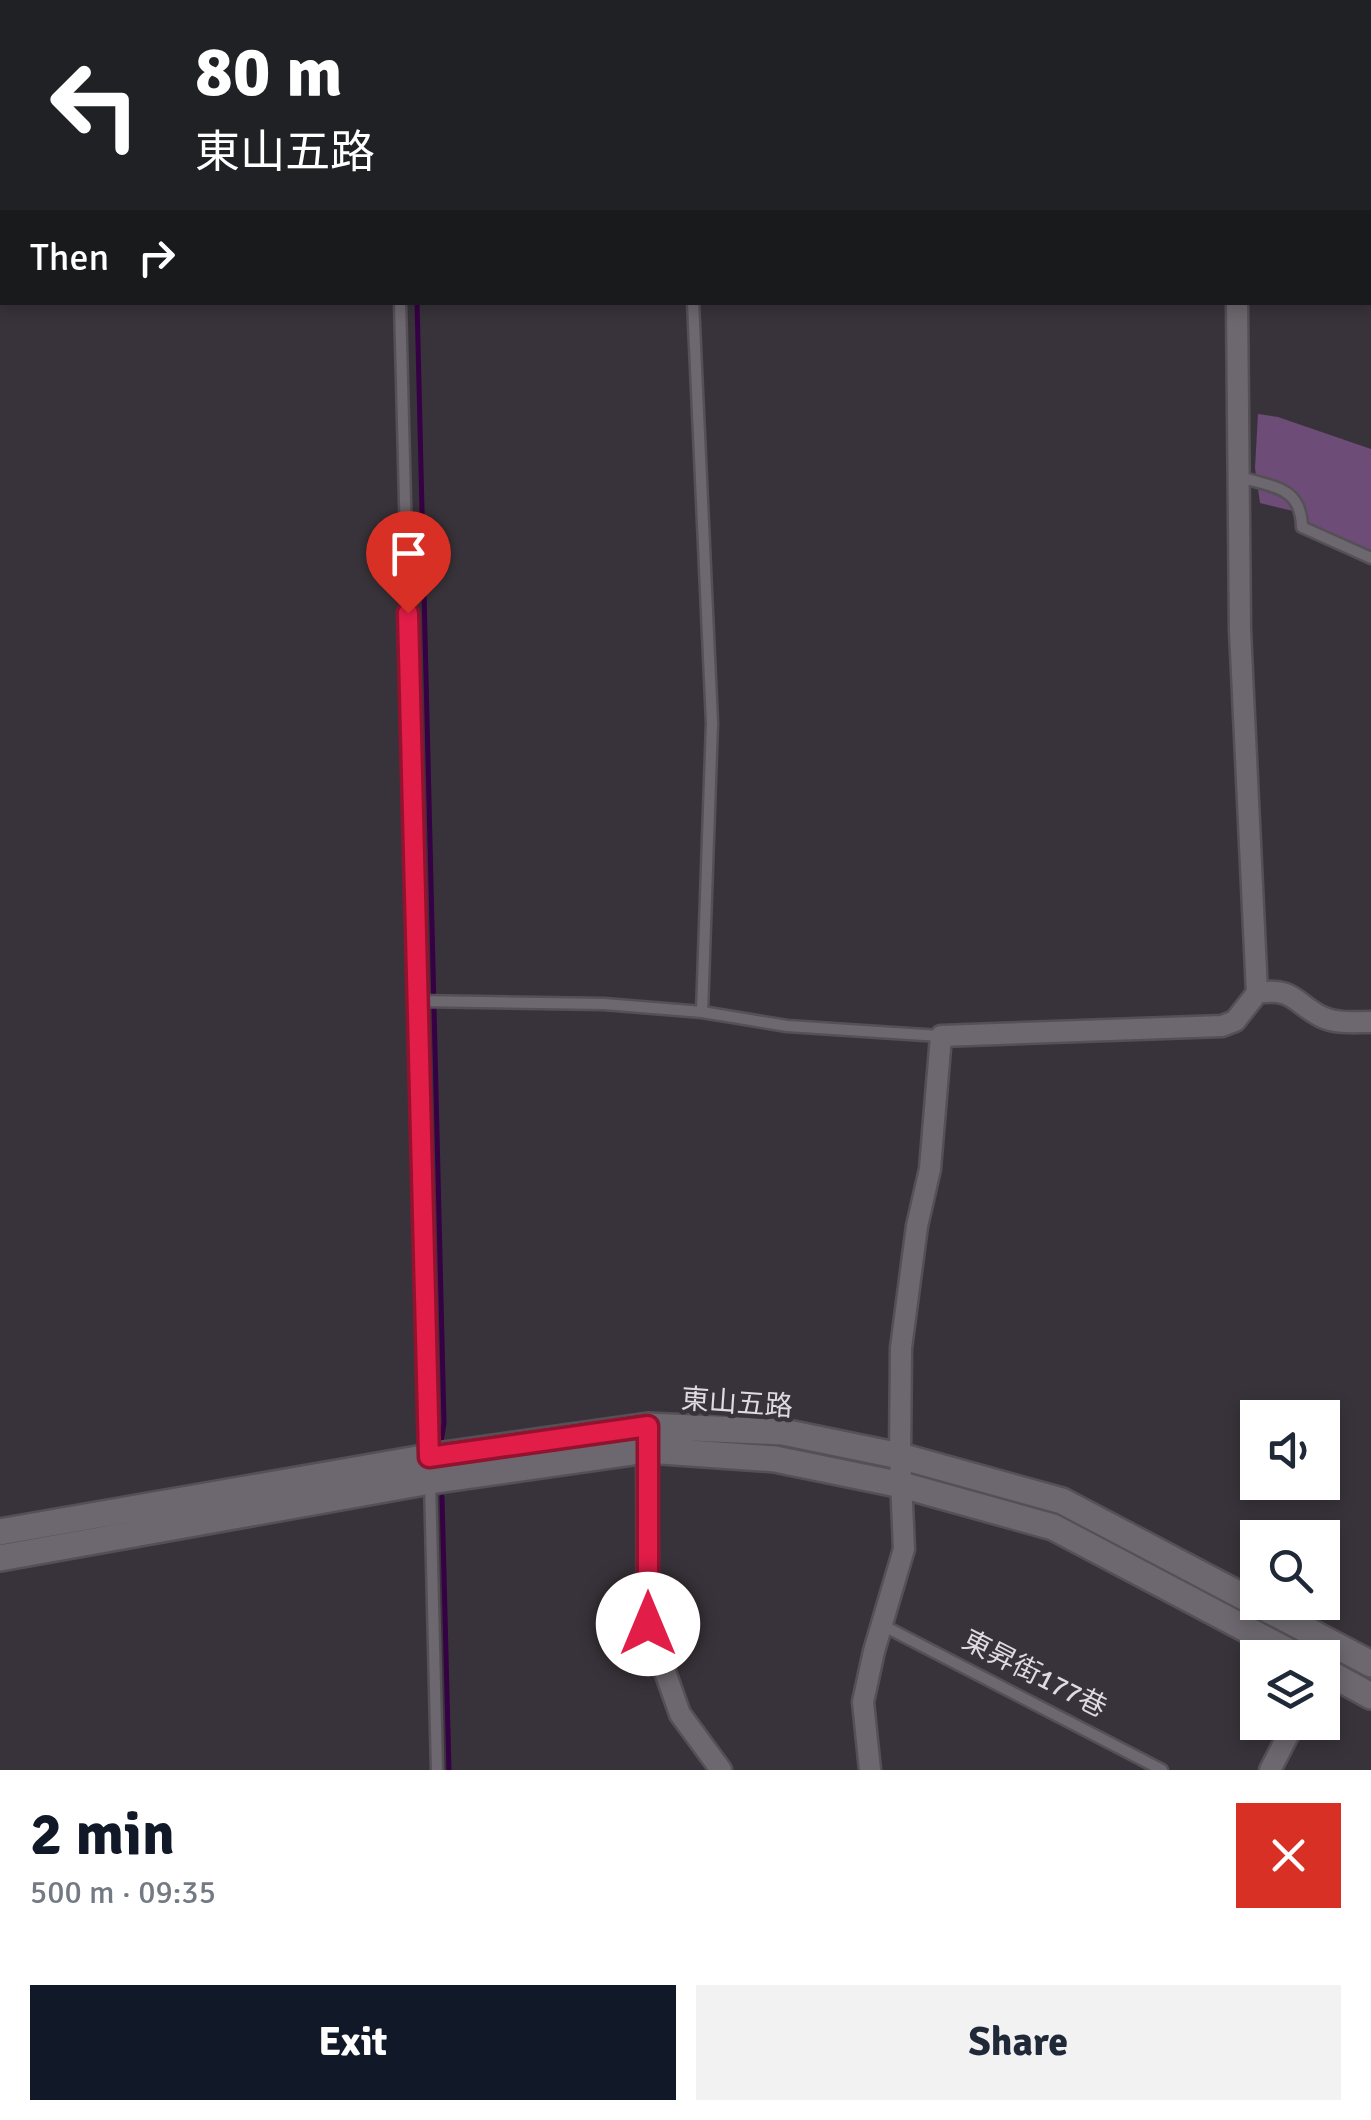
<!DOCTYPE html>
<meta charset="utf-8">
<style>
body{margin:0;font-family:Signika,"Noto Sans TC",sans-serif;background:#f2f2f3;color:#1f2937;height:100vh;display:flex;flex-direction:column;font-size:38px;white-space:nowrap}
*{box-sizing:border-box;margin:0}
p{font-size:32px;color:#747a83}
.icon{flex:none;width:55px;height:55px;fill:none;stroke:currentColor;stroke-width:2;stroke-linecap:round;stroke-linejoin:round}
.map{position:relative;height:1770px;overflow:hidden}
.sheet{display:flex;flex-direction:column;background:#fff;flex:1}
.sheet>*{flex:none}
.banner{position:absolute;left:0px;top:0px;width:1372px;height:305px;box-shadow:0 5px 15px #0003;background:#202124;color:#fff;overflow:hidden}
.fabs{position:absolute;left:1240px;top:1400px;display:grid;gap:20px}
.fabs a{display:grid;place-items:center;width:100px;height:100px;border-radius:0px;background:#fff;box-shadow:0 5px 15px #0003;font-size:50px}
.pin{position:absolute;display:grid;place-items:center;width:85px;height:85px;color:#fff;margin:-102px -42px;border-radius:50% 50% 50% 0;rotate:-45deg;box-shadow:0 0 10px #0007}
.pin .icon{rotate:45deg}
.me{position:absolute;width:110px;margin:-55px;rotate:0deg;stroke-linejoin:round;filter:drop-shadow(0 0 8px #0008)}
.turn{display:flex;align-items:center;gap:35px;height:210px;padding:0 30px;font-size:45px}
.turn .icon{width:130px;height:130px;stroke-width:2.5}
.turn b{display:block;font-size:70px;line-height:85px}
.then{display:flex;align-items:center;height:95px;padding:0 30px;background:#0003;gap:20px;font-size:38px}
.round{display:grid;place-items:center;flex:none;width:105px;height:105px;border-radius:0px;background:#f2f2f3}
.headline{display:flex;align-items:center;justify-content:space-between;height:170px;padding:0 30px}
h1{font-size:60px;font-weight:700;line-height:75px;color:#111827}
.button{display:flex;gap:20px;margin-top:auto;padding:20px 30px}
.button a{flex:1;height:115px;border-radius:0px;background:#111827;color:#fff;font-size:40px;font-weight:700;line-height:115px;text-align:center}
.button a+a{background:#f2f2f3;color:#1f2937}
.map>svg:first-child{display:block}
.green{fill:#6d4c77}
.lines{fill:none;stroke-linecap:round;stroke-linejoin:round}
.stream{stroke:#360044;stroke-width:5}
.service-casing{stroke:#545056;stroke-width:15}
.minor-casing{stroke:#545056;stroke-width:25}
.tertiary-casing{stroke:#545056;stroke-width:30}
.path{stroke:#7e7980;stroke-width:2.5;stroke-dasharray:5 8;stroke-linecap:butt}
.service{stroke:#6d686f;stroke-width:10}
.minor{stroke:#6d686f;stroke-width:20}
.tertiary{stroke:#6d686f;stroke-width:25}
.rail{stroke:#b1adb2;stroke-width:5;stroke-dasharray:18 18;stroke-linecap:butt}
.route-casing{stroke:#92132f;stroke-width:25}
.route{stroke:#e11d48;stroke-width:18}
.labels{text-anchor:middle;stroke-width:9;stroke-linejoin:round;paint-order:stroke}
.street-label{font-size:28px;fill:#dedadf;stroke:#38333a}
</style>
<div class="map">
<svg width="1371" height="1770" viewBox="0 0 1371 1770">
<rect width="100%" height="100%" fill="#38333a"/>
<!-- green -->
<path class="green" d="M1258,414L1278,417L1371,449V559L1316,538L1305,514L1260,503L1255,468Z"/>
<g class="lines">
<!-- stream -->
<path class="stream" d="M409,0V2
M417,302L444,1423L441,1442
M442,1497L449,1770"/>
<!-- service casing -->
<g class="service-casing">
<path id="service" d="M392,0V2
M686,0V2
M1154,0L1157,2
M1370,121L1371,122
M400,302L429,1454
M693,302L712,723L702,1012
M1238,476C1272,488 1301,485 1302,527L1371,558
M418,1001L604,1004L702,1012L787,1026L940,1036
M430,1481L437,1770
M882,1625L1162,1770"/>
</g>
<!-- minor casing -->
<g class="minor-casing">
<path id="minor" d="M957,0L964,2
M1257,993C1294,987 1294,1003 1322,1017C1336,1024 1356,1022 1371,1022
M647,1438L648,1624L680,1714L721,1770
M870,1770L863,1702L874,1651L904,1549L900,1456L901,1348L917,1226L930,1169L941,1036L1222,1026L1235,1021L1257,993L1240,630L1237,302
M1270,1770L1295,1722"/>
</g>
<!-- tertiary casing -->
<g class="tertiary-casing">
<path id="tertiary" d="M0,1532L429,1457L648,1426L783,1432L900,1456L1062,1501L1371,1664
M0,1558L430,1481L647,1450L775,1459L902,1485L1053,1527L1301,1658
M1322,1669L1371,1696"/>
</g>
<!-- path -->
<path class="path" d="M1236,0L1239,2
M1370,80H1371"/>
<!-- service -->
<use href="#service" class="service"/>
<!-- minor -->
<use href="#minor" class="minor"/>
<!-- tertiary -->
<use href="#tertiary" class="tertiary"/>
<!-- rail -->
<path class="rail" d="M747,0L753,2
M780,0L785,2
M1370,280L1371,281"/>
</g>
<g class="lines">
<!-- route casing -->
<g class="route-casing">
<path id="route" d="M408,613L429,1457L648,1426V1624"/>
</g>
<!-- route -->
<use href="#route" class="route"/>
</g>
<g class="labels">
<!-- street labels -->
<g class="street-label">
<text transform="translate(737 1402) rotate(4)" y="10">東山五路</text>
<text transform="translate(1035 1673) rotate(27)" y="10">東昇街177巷</text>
</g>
</g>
</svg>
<div class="fabs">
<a><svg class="icon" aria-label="sound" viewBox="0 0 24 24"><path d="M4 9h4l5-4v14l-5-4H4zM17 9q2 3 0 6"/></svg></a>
<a><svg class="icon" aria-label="search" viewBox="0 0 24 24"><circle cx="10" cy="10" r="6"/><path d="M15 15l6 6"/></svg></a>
<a><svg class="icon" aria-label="layers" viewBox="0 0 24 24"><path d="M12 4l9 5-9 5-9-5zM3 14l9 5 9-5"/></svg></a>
</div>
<div class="pin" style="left:408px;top:613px;background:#d93025"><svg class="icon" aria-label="arrive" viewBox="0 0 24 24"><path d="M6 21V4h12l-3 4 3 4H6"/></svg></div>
<svg class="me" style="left:648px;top:1624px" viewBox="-20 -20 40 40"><circle r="19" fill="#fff"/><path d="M0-13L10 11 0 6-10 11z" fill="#e11d48"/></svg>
<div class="banner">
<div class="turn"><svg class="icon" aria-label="left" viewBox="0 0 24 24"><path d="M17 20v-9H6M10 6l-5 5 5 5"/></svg><div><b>80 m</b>東山五路</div></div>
<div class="then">Then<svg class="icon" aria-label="right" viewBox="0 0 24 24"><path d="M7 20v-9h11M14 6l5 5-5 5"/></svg></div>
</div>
</div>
<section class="sheet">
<div class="headline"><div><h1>2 min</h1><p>500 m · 09:35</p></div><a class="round" style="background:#d93025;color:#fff"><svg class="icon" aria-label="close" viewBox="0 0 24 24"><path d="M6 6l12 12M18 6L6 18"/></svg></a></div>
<div class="button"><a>Exit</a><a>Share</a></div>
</section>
